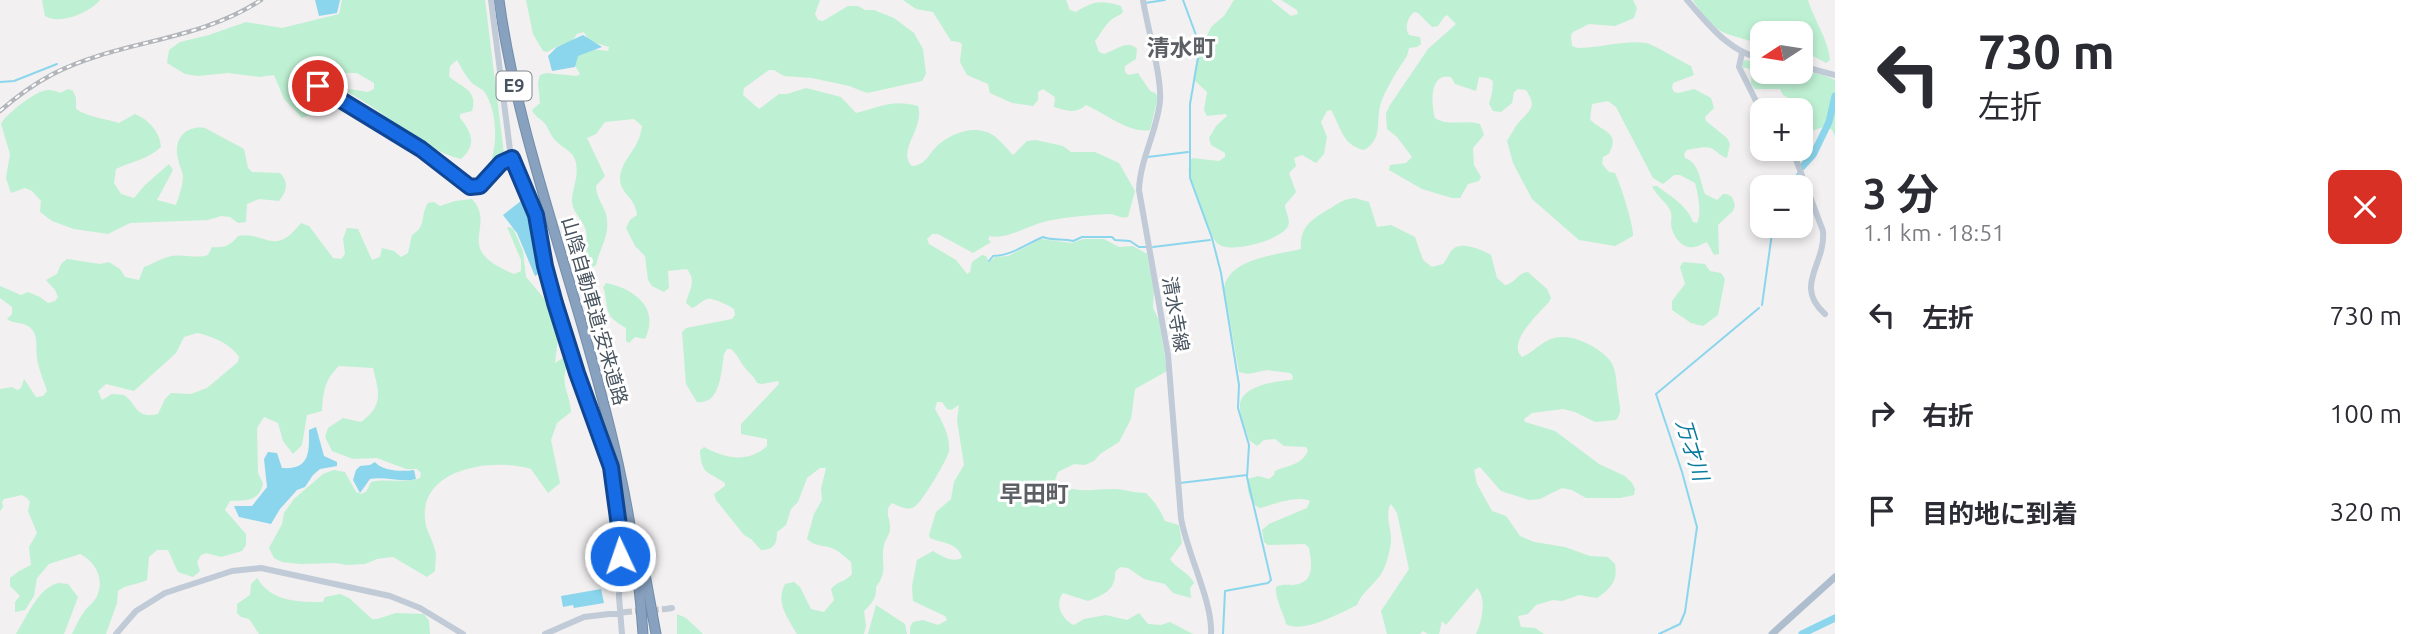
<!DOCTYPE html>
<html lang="ja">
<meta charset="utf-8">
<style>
body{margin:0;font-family:Ubuntu,"Noto Sans JP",sans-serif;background:#f2f2f3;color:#2b2b33;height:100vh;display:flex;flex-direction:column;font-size:26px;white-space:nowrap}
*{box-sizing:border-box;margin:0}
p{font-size:23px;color:#7c7c81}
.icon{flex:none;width:38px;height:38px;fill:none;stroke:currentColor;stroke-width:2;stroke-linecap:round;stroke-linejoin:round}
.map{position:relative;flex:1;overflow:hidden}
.drawer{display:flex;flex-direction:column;background:#fff;width:595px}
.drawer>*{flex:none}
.guide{background:#fff;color:#2b2b33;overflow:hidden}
.needle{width:46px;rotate:258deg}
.controls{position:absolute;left:1750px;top:21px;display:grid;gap:14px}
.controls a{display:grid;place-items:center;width:63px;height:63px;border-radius:14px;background:#fff;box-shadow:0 4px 10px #0003;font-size:35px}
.pin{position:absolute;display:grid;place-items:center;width:60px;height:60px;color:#fff;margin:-30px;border:4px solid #fff;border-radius:50%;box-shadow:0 2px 7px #0007}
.me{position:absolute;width:77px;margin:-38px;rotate:357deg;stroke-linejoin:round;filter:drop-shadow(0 0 5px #0008)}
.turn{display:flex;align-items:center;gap:24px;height:147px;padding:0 28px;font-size:32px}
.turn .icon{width:91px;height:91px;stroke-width:2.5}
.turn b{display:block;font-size:49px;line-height:60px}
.round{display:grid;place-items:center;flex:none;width:74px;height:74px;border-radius:14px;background:#f2f2f3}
.summary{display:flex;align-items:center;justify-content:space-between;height:119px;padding:0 28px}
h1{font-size:42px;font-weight:700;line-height:52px}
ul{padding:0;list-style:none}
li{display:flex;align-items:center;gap:21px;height:98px;padding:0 28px}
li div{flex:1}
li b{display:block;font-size:26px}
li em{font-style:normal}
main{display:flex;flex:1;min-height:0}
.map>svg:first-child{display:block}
.green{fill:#bef0d3;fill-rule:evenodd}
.water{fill:#8bd6ed}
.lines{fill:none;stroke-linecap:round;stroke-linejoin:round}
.stream{stroke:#8bd6ed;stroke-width:2}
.river{stroke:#8bd6ed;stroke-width:7}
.secondary-tunnel{stroke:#c7c9cc;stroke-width:6;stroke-dasharray:6 3;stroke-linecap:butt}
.highway-casing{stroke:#728cab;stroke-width:11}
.secondary{stroke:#c0cbd7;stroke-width:6}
.primary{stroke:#afbecf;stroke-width:7}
.highway{stroke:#87a1bf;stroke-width:9}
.rail-casing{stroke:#b2b5ba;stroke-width:4.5}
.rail{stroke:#fff;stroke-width:2;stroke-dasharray:5;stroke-linecap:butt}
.route-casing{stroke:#0f4695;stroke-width:18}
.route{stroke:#176ce5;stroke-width:12}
.labels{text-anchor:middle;stroke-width:6;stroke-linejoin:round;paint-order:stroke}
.shield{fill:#fff;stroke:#7e878e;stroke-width:2}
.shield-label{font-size:18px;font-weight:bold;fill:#47535e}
.street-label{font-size:19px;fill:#47535e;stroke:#fff}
.water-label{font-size:21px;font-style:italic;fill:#0b7b9e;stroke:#fff}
.quarter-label{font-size:23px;font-weight:bold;fill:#5c6065;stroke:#fff}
</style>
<main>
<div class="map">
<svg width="1835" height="634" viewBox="0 0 1835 634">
<rect width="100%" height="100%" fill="#f2f0f0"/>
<!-- green -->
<path class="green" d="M42,0H100C89,13 60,25 45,16Z
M342,0H485L504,154L492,168L489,167C498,147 498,109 483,90C481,89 475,85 473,84C466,77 462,69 457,60L450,66L449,76C459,87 479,89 472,111L460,114V118C471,132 478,144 461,159C424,151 382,109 347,92L350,89L368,92L374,89V83L357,73H332L316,65L309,59L303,60V71L292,85L295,94L312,107L310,115L302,118L284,99L274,75L259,77L228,73L198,76L185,74L167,63L169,50L180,42L209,35L246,22L282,28L339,14Z
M526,0H820L815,14L818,20L823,21L848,6H858L865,10H874L894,18L914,33L923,49L926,74L922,81L867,93L849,86L812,78L784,76L774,70H769L744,88L743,95L759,109L779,94H787L806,88L841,97L856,113C881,107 891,99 918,106C925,129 896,150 912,166C926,165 928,155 937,146C951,133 975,124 993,135C1000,140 1007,149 1013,155L1027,141L1036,140L1063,146L1071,152H1095L1119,163L1135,191L1128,217C1120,219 1116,214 1108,214C1088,215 1067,217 1047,221C1029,225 1006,240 990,236L988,239L991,242L973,253L938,234H932L927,239L929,244L956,260L967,274L970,272L972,262L982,255L986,256L989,262L995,257L1008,256L1041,239L1072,243L1083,239H1104L1119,247L1133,246L1147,254L1154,289L1153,308L1159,320L1167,371L1135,389L1131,419L1119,442L1100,454L1094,461L1085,465L1074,464L1058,472L1055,480C1071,496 1097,488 1117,489C1126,490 1136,493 1146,493C1154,501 1161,511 1165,521L1179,525L1182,543L1170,559C1176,569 1189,572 1194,583L1190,588L1191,598L1173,593L1165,584L1144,579L1128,568L1120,567L1115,572C1116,590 1103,595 1088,601L1063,593C1054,604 1062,620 1074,625L1084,619L1106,615L1127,620L1139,613L1148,624L1161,625L1170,622L1193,634H910V627L913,622L923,620L938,625L947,620L945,616L913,601L912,586L917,560L933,551C942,556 951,563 962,558C959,543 942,543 930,538L929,535L936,512L951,499L954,482L964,465L957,420L959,405L951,410L947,409L942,402H937L935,409C942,422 950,434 949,451C948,458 922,503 914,507C907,511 899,506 892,503C883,512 891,518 890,529C890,535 885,539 884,545C880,563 889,570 876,587C877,598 872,603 864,611L866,626L864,634H797C788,618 775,603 785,584L794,582L800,587L811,609L824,612L834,600L831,589C837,581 846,582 852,574L851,562C846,558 841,553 836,550C826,544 816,548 807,539L814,514L822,500L821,489L826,468H820L807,478L798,502L791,509L786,525L777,532C777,544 774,550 761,550L751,539L744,535L716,500L714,494L725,486V483C708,471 701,475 700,450L704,447C725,458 748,464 767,446V439L741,434V424L779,384L778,381L762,384L757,383C754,376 750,374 746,369C740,362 738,355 731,349H727L724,354C721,371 721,405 697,402L686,384L682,332L686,328L732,319L735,315L734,309C730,306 712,297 707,299C701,301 698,306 692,308L686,303C689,290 697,281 687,269L668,271L669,288L664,292L652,286L648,280L645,256L635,246L626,228L630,220L637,215C635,198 626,198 621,185C616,169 631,155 637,143C640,138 641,132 642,126L634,119L605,122L596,134L587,138L605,176L596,186C596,197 603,204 606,214C611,235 600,247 596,265L593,267C581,257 589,243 586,231C583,219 572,213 572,201C572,188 579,178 576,163C574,151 562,148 555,140C551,136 549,130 546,125C542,119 535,117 532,110L540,103L538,83L540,75L546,73L577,76L580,74L574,64L577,55L591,49L608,51L609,47L589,41L584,32L577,34L571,43L560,45L547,52L543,51L533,34Z
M903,0H1066L1070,10L1076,12C1094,1 1100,0 1121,6L1123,12C1118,17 1113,17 1109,22C1103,28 1100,35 1095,41L1099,52L1104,54C1115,51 1127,39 1137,49L1136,59L1125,66V72L1128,75L1138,73L1150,91L1155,93L1158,97L1150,130C1129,134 1105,113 1086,105C1076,114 1067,111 1054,107L1055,97L1043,89L1038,92V100L1033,106L1012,103L990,93L988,84L967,75L960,62L962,44L959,42L951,41L933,12L916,9Z
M1234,0H1271L1291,16L1298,14L1297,10L1281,0H1633L1637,8L1634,18L1615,26L1589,24L1573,32L1571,35L1572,46L1578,48C1601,48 1624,40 1646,43C1655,45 1680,61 1691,66L1694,75L1673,83L1672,88L1674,92L1679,93L1694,89L1711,98L1714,108L1705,117L1706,121L1727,138L1730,144L1727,158C1720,156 1717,151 1711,148C1705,146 1693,149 1687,150L1684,154L1685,158C1699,162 1700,181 1705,194L1717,200L1723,194H1727L1732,197L1735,205L1733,211L1718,225L1719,254L1714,255L1707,242C1704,243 1701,245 1698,246C1683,252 1672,236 1671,224C1671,220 1672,217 1671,213C1670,205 1656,196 1652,186H1657C1670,196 1687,205 1693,222L1697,223C1702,213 1698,194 1695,183L1680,175H1674L1663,184L1653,178L1616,107L1608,101L1592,104L1590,119C1598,130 1619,131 1611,149C1608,156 1610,153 1603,157L1602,164L1609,172L1615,173C1620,183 1634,226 1633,236L1615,246L1579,240L1532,199L1513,163L1507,141C1511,135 1515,126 1520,121C1531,109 1537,107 1526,90L1518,89L1514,92L1512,103L1501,112L1493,111L1489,104L1492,93L1493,81L1488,78L1479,77L1476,91L1455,84L1451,77C1429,72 1431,105 1435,118C1448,127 1465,119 1480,124L1484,135L1473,148L1474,165L1481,177L1479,181L1468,184L1460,198H1452L1422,189L1389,170L1390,165L1406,163L1412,157L1397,137L1387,129L1386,113L1390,105L1428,49L1456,24L1447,15L1444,17L1438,26L1432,27L1418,13L1414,12C1408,17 1404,28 1409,35L1420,37L1421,44L1417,47L1409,48L1407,56C1398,69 1388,85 1382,100C1374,119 1385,138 1364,150C1342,145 1341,127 1331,110L1327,111L1321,122L1327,137L1324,154L1316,163L1302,155L1294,158L1296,166L1289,173L1296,192L1285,205C1285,212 1291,219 1288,226C1282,240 1230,254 1218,244C1212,240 1190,183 1189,174C1188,167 1189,163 1192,158L1219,161L1225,157V153L1211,145L1209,138L1216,126L1227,116L1226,114L1207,116L1204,110L1207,92L1193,79L1197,59L1211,27L1224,16Z
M1693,0H1808C1814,20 1828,39 1830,60L1826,63L1811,55L1801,52V33H1762V47C1750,39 1737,38 1725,33C1712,28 1700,11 1693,0Z
M1745,60L1762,64V72C1790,72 1810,68 1835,80V136L1832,130L1826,126L1803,134L1801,132V110H1794L1792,100L1783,95L1780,89H1755L1751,84L1752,73L1748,68H1743L1742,63Z
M68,89L73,91L76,98V109C90,118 103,118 119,123L135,114C149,120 160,132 161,147C147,160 132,161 116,169L114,183L121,194L134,198L145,185L169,164L173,170L157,200L176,205C179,196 183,185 183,176C182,170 179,165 178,159C173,140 185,125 205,128L244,149L248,168L252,172L280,173C289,182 287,191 279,201L259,199L247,204L246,222L238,223L230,217L221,216L208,220L130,223L108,234L74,229L52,221L40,212L41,201L32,191L25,188L11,193L6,178L10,154L1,124C5,115 32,94 43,91C49,89 54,90 60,93Z
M1355,198L1369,202L1377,227L1391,225L1415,237L1423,260L1432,267L1443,264C1447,260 1449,252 1453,249C1462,241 1482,250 1491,255L1497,278L1505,285C1515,284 1517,273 1528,272L1547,289L1551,298L1549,302C1539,313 1506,343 1522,357C1537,351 1544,336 1564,337C1579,337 1603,350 1611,362C1617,372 1616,384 1618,394C1619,404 1623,412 1616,420L1595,422L1575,412L1563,409L1532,413L1524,419L1525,422L1555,431L1599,464L1625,476L1632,483L1635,489L1634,495L1620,498H1586L1572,490L1562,488L1540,499L1529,500L1501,491L1480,467L1474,470L1477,484L1492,511L1506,516L1520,536L1534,542L1565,547L1590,556L1608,557L1615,564C1618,581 1611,588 1597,598L1579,595L1562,601L1553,600L1536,605L1528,614L1518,616L1521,627L1535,628L1544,634H1476C1482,622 1487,598 1477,588L1446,625L1442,621L1439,634H1428L1423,631L1420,634H1387L1381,611L1409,569L1397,513L1391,504C1384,513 1392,530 1391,542C1390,551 1386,567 1381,574C1373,586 1362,592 1357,605C1340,613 1303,634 1286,624C1283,612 1275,599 1276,587C1282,584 1286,585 1293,585C1315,583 1312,565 1309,548L1305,544L1268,545L1264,542L1262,530L1269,524L1307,508L1310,501C1296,495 1275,504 1260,508C1250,505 1246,488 1248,479L1258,476L1269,479L1274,475L1275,471C1288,465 1303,465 1308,450L1306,447L1284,446L1275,439L1264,440L1257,446L1249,440C1246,430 1240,417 1240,407C1239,386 1276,381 1292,380L1293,376L1290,373L1267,370L1248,374L1239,372L1224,288C1229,258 1277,255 1301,249C1299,224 1316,217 1334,206C1342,201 1345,199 1355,198Z
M472,199C498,228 450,248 514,274L521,271V260L507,227L513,228L523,251L526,277L548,303L551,310L558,338L555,363L566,356L569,361C558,383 570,392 571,412L557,423L551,440L560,483L548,493L531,469C495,458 420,467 425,519C425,529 433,540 435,550C437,556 435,564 435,571L427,577L393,557L377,559L365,564L346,565L336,563L300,564L282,562L274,558L269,548L282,524L284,513L294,499L323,474L334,470L345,472L356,492L361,494L366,492L371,482C388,478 405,484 420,478L421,473L417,469H406L377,458L353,459L332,451L325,437L328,428L343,418L361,422C384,405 379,393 373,368L339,366C325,379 323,392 322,411L307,415L302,445L293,454L283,441L278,423L264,417L257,428L258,473L263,483C259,502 247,500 230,501L225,510L246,534V545L242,551L221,557L206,553L201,555L197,562L200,571L193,577L178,572L168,550H157L149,557L147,580C138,585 126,584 118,591L117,603L106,634H72C76,625 80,617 86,609C90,605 95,601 97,596C105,579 95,561 80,554L49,564L37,578L34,596L25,610L15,612V602L20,596L10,586V578L19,571L31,565L29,547L37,533L28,511L30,502L27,498L22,495L4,499L2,502L3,507L0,511V389L12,387L17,390L21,388L24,379L36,397L43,396L47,391C44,382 38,367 37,358C35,347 40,334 28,326C22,322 13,324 7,319L12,314V307L0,298V286L21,295L28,292L40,297L48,303L55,301L58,297L55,290L46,280L57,274L61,264L67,259L100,264L109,262L120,269L125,277L139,280L144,267C153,264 163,257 172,256C185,254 195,259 208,255L212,247C224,248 230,246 238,236C269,232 274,257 301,223L309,226L333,258L341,259L345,254L343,239L347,228L358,229L372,260L380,257L382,248L394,251L401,257L408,253L412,235C427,226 420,215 428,203L434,202L440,206L455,201ZM197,333C212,336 231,344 239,357L238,362L207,388L191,394L171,393L165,399L158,414C135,419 138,405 124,395L112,394L102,400L98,391L106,384L134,391L176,353L184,337Z
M1683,262L1705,264L1710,271L1721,273L1725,279L1718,315L1703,326L1691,323L1672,310V301L1685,284L1680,267Z
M606,283C635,289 660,308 645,339L635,337L629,343L626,341V328C607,317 608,314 605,294C604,285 601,291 606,283Z
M257,578C272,602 298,602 323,602L325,597L340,594L349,598L372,619H377L396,613L424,614L429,621L430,634H259L249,619L241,617L237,613V604L250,595L251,584Z
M58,583L68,584L78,597L64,634H16C26,618 38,588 58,583Z
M876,605L905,624L907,634H868Z
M677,614L686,618L703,634H677Z"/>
<!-- water -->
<path class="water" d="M315,0H340L337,13L319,16Z
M583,35L602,47L578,56L575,67L552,71L548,56L557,47Z
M521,201L529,203C536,223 535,251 540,273L535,276L517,233L503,215Z
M316,427L324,456L337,462V466L320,469L313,475L305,487L297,490L280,509L271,524L239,517L234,506H252L267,487L264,459L268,452L277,453L282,468C311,470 309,451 309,430Z
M375,462C382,471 403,472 414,470L416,479C403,483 385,476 370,479L360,493L353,480L356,470L360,466L370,465Z
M601,589L604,603L574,608L573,605L563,607L561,596Z"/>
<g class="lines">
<!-- stream -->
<path class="stream" d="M1183,0L1200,46L1190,104V178L1212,238L1221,273L1239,385L1238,408L1249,445L1247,477L1271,580L1268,583L1225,591L1223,634
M1145,3L1165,0
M0,82L14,81L57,64
M1148,157L1188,152
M1788,187L1799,172
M1153,247L1210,240
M989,261L993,256C1011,256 1026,244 1043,237C1053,241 1063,238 1073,241L1082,237H1112L1115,240L1130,241L1139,247H1148
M1762,305L1773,226
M1180,483L1247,475
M1659,634L1680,624L1685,612L1697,527L1682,472L1656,394L1759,308"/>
<!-- river -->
<path class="river" d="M1802,167L1813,155L1829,122L1835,96
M1802,634L1835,618"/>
<!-- secondary-tunnel -->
<path class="secondary-tunnel" d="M626,612L666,609"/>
<!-- highway casing -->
<g class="highway-casing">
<path id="highway" d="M499,0C513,102 545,199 574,298C607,408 636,519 643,634
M638,536L656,634"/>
</g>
<!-- secondary -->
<path class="secondary" d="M491,0L510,150L536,215L549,280L577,373L610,467L619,526V597L622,634
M1143,0C1147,26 1162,77 1160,101C1157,132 1140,159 1139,190L1168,355L1181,518C1187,554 1213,602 1211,634
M1687,0C1709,25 1728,51 1762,59
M1742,53L1739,67L1762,113
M1801,66L1835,75
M318,86L421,149L470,187C491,189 493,164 512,158
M1792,149L1823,231C1826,265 1793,285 1825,314
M666,609L672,608
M116,634L136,611L165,593L232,571L261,568L390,596L420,608L463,634
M545,634L584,617L626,612"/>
<!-- primary -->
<path class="primary" d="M1772,634L1835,577"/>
<!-- highway -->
<use href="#highway" class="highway"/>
<!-- rail casing -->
<g class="rail-casing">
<path id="rail" d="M0,111C16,97 34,84 53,74C119,40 198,42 261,0"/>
</g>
<!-- rail -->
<use href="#rail" class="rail"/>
</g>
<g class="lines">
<!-- route casing -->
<g class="route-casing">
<path id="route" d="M318,86L421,149L470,187L480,186L501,163L512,158L536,215L545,266L555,303L577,373L611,467L619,526L620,556"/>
</g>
<!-- route -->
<use href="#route" class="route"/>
</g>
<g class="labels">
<!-- shield labels -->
<rect class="shield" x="496.5" y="71.5" width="35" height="29" rx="5"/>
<g class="shield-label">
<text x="514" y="92">E9</text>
</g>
<!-- street labels -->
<g class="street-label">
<text transform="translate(595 311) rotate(74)" y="7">山陰自動車道;安来道路</text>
<text transform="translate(1176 314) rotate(80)" y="7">清水寺線</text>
</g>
<!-- water labels -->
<g class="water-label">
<text transform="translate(1692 450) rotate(73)" y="7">万才川</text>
</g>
<!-- quarter labels -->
<g class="quarter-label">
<text x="1181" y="56">清水町</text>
<text x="1034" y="502">早田町</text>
</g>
</g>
</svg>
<div class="controls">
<a><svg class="needle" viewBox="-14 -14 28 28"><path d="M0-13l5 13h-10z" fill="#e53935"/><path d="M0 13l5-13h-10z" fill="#7c7c81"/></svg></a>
<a>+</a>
<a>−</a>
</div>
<div class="pin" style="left:318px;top:86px;background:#d93025"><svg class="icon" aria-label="arrive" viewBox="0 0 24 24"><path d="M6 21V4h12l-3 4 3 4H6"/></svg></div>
<svg class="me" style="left:620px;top:556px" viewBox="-20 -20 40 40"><circle r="17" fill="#176ce5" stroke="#fff" stroke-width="3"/><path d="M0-11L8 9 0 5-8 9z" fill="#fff"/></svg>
</div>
<section class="drawer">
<div class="guide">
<div class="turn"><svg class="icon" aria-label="left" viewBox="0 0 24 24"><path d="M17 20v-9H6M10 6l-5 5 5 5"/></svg><div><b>730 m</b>左折</div></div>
</div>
<div class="summary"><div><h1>3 分</h1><p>1.1 km · 18:51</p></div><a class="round" style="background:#d93025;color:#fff"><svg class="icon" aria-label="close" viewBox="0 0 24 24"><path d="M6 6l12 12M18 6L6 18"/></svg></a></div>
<ul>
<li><svg class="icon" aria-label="left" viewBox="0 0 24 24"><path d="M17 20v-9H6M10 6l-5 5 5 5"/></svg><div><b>左折</b></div><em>730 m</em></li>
<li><svg class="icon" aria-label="right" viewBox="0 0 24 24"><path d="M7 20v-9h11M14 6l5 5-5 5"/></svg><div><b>右折</b></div><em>100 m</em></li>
<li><svg class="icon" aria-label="arrive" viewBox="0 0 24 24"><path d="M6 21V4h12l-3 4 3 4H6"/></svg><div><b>目的地に到着</b></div><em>320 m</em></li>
</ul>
</section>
</main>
